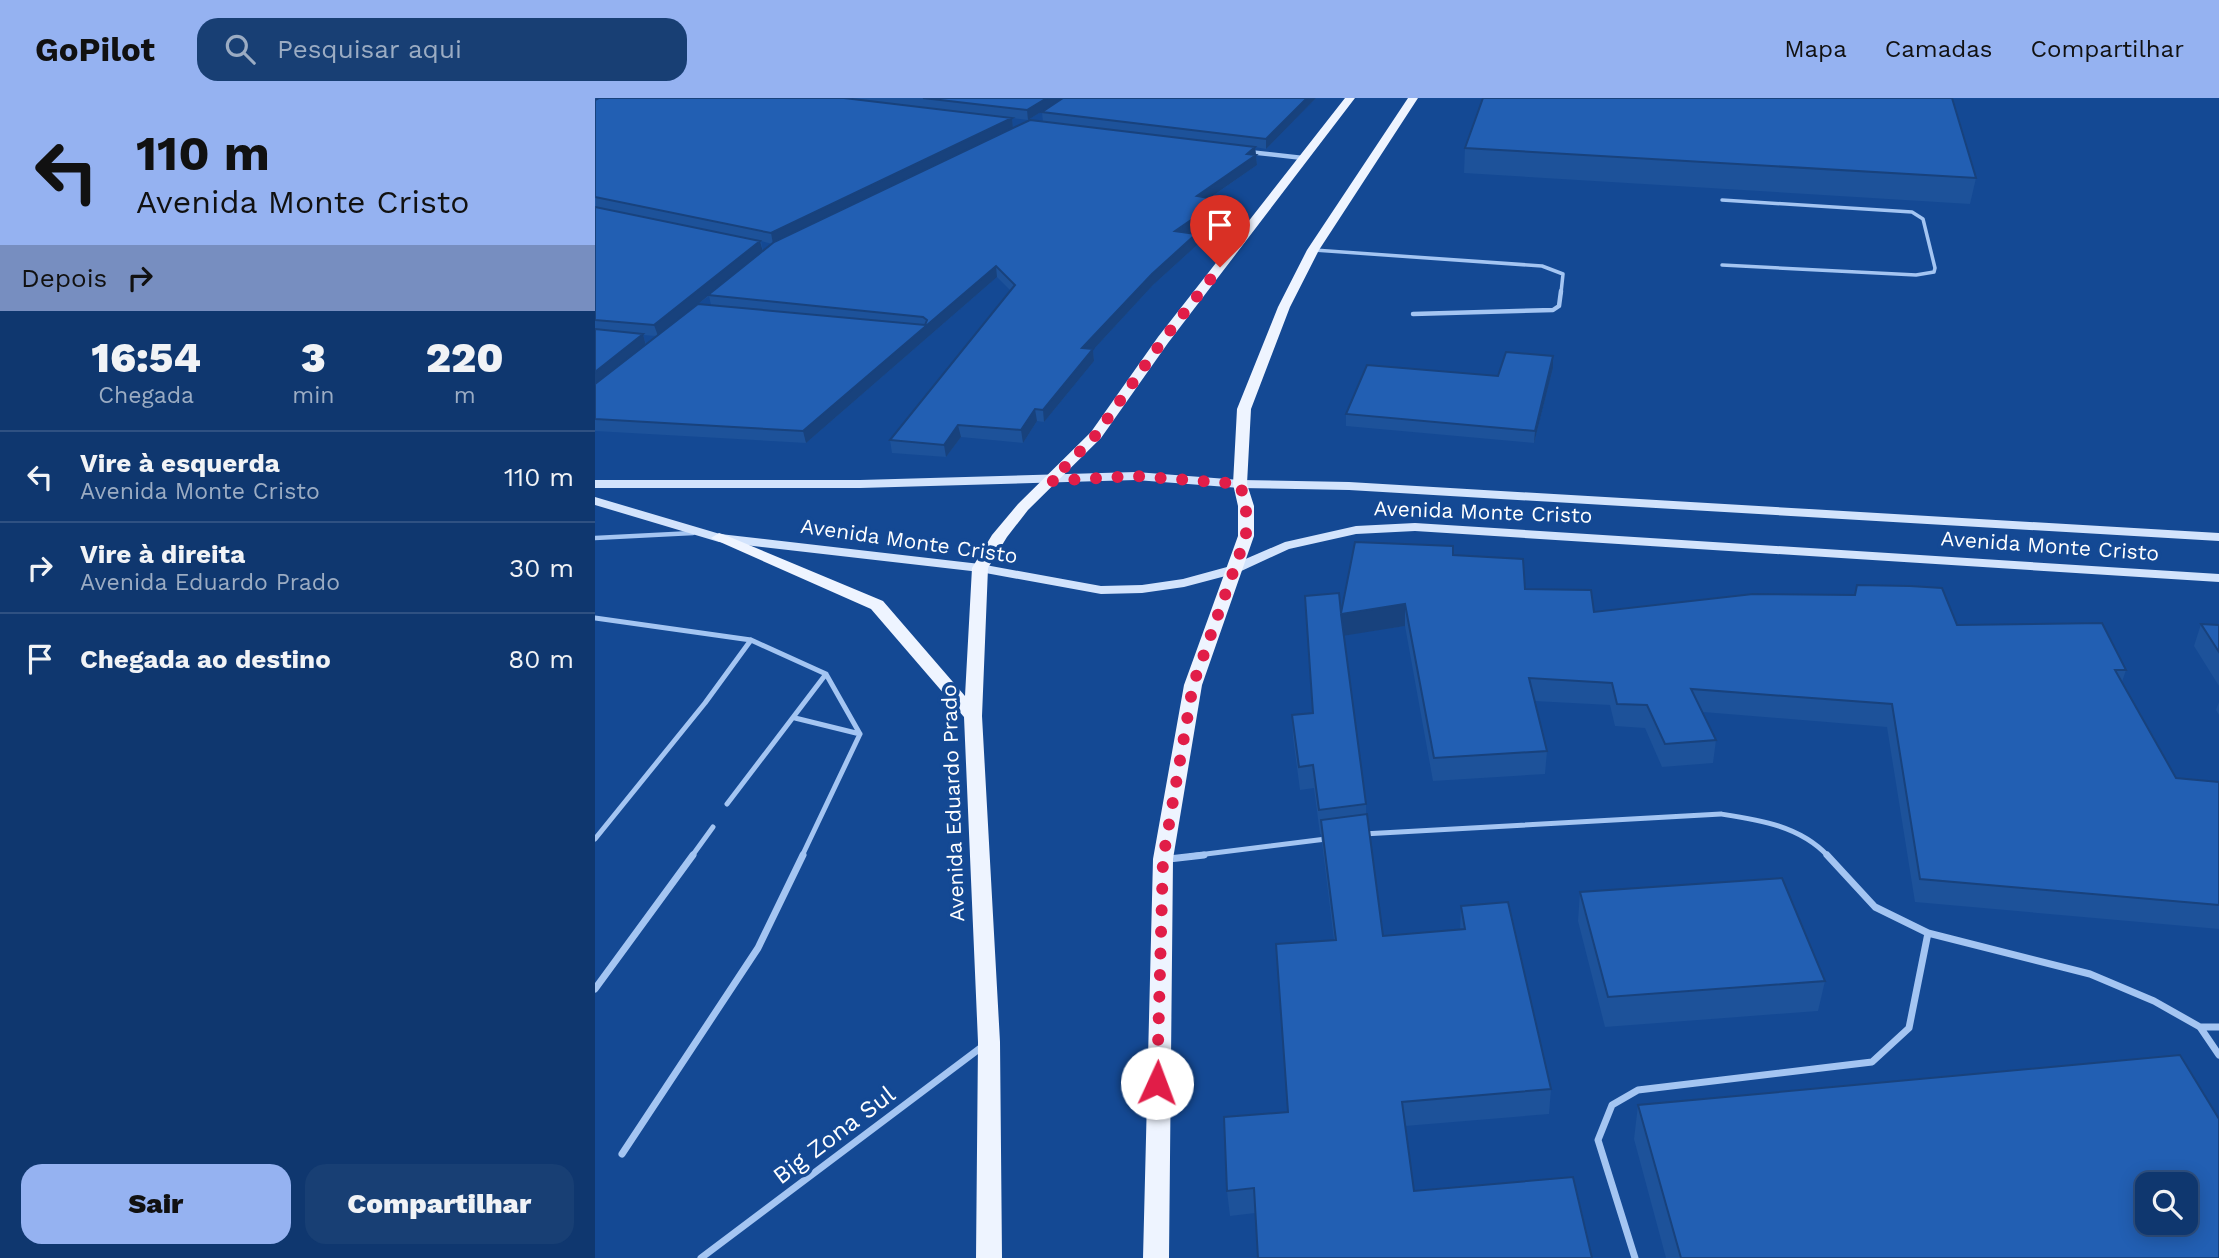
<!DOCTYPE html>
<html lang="pt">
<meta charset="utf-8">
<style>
body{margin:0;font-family:"Work Sans",sans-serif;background:#183f74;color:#f1f3f6;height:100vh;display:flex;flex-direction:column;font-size:26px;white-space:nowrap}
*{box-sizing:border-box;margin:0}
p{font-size:23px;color:#9bacc3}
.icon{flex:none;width:38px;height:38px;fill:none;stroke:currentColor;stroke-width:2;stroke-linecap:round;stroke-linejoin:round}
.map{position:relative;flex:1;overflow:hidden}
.side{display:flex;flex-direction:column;background:#0f376f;width:595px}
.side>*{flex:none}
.banner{background:#95b2f1;color:#111;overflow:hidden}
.fabs{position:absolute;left:1540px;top:1074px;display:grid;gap:14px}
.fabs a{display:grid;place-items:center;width:63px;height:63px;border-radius:14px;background:#0f376f;box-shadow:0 4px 18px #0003,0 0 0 2px #2f5182;font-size:35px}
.pin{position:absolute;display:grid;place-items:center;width:60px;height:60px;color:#fff;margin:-72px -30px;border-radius:50% 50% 50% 0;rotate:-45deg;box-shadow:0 0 7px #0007}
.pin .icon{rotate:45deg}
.me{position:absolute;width:77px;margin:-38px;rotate:2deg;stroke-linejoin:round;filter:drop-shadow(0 0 5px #0008)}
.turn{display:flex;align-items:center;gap:24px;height:147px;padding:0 21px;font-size:32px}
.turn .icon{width:91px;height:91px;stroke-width:2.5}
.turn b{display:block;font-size:49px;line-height:60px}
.then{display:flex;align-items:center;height:66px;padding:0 21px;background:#0003;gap:14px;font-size:26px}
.eta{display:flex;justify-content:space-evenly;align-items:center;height:119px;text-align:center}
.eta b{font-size:42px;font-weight:800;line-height:49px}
.cta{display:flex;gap:14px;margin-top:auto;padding:14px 21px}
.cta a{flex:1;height:80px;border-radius:21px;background:#95b2f1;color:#111;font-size:28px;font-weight:800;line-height:80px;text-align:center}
.cta a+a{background:#183f74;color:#f1f3f6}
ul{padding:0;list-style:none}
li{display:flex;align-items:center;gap:21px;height:91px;padding:0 21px;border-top:2px solid #2f5182}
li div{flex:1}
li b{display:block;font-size:26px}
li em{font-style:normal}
header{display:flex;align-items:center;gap:42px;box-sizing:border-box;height:98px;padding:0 35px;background:#95b2f1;color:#111}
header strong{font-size:33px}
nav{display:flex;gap:38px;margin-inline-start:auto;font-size:24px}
.search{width:490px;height:63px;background:#183f74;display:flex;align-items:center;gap:18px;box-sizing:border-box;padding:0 24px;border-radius:21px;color:#9bacc3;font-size:26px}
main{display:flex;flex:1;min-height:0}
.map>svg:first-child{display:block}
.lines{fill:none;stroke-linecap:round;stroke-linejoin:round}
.lane-far3{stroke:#a4c5f2;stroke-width:3.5}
.lane-far2{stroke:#a4c5f2;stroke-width:4.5}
.lane-far1{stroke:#a4c5f2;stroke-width:5}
.lane{stroke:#a4c5f2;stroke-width:7}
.street{stroke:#a4c5f2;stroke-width:4.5}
.secondary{fill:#d2e3fc;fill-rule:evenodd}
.primary{fill:#eef4ff;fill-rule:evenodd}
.wall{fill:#1d529a;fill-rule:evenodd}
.shaded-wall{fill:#18427d}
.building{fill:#225fb3;stroke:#18427d;stroke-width:2;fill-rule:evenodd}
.route{stroke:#e11d48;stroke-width:12;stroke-dasharray:0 21.6}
.labels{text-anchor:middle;stroke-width:7;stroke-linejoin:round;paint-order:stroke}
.street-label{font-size:21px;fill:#fff;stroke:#144994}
.near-street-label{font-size:24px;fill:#fff;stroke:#144994}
</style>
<header>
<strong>GoPilot</strong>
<div class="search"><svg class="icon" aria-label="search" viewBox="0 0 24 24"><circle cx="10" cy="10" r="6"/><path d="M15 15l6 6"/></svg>Pesquisar aqui</div>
<nav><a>Mapa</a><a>Camadas</a><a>Compartilhar</a></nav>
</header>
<main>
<section class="side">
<div class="banner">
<div class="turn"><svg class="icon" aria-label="left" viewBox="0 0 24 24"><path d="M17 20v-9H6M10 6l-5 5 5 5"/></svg><div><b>110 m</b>Avenida Monte Cristo</div></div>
<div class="then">Depois<svg class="icon" aria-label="right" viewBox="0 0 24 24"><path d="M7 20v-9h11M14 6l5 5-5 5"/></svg></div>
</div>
<div class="eta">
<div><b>16:54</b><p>Chegada</p></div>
<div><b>3</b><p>min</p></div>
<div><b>220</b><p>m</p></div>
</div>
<ul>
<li><svg class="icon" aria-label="left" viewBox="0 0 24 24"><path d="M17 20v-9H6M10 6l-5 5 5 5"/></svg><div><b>Vire à esquerda</b><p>Avenida Monte Cristo</p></div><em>110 m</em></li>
<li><svg class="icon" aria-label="right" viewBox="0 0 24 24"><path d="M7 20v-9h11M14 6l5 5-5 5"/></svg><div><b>Vire à direita</b><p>Avenida Eduardo Prado</p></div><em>30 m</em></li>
<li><svg class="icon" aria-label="arrive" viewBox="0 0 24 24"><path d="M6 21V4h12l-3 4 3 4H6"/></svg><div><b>Chegada ao destino</b></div><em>80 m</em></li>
</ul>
<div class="cta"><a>Sair</a><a>Compartilhar</a></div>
</section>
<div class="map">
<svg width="1624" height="1160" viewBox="0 0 1624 1160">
<rect width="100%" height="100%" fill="#144994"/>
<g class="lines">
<!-- lane-far3 -->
<path class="lane-far3" d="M1127,102L1317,114L1328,121L1340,170L1339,174L1321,177L1127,167
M719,152L947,168L968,176L966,195"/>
<!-- lane-far2 -->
<path class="lane-far2" d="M818,216L958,212L964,208L966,193
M0,440L98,435"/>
<!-- lane-far1 -->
<path class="lane-far1" d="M0,520L156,542L231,576L132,706
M231,576L265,636
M200,620L265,636
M768,736L1126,716C1165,722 1205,728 1233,758
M0,741L110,605L156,542
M97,758L118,729
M207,758L265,636
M595,758L731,741"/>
<!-- lane -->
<path class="lane" d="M1232,757L1280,809L1333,835L1495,876L1559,903L1605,929L1624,957
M574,761L609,757
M0,891L98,757
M1605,929H1624
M27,1056L163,850L208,757
M106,1160L388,948
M1040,1160L1003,1042L1017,1007L1043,992L1277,964L1314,930L1333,835"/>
<!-- street -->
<path class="street" d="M654,54L708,60"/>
<!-- secondary -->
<path class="secondary" d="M541,374L645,382L754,384L1624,435V443L754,392L645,390L541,382L265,390H0V382H265Z
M0,399L125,436L385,466L506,488L547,487L588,481L632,469L690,444L761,428L820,425L1624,476V484L820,433L761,436L694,451L642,475L589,489L547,495L506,496L385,474L124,444L0,407Z"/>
<!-- primary -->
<path class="primary" d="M750,0H760L573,245L506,340L433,412L412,439L393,470L387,618L405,944L407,1160H381L383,944L369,619L276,511L116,440L124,435L130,437L288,503L370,598L377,470L397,437L423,406L496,334L563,239Z
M813,0H823L724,152L695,209L656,311L652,386L659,408V438L607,587L578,761L574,1160H548L558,761L589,587L643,438V408L638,386L642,311L683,209L712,152Z"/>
</g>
<!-- wall -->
<path class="wall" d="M0,0L417,20L418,30L448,24L447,14L468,0H721L671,51L660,49L662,67L615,100L626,112L593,135L601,136L602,147L558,187L498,252L499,263L449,324L442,323L428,345L366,339L351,359L297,355L295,342L415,192L402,179L211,345L0,333ZM166,143L177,146L168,153ZM114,198L116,207L103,206ZM48,237L61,238L51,246Z
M249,0H468L433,22Z
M870,50L1381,80L1375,106L869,75Z
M958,270L939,345L751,328V316L903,278Z
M858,457L930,491L999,514L1362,527L1531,572L1527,584L1581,680L1624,684V831L1320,804L1292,629L1108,614L1121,642L1118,665L1067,669L1050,630L1020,628L1015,607L939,603L952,653L950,676L838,683L810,528L749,537L771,706V716L788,838L865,832L866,808L956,991L954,1016L810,1028L660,1115L635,1118L632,1093L693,1014L739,842L726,736H725L719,690L705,692L698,639L697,617L718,615L710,498L746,515Z
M1606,526L1624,527V588L1599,548Z
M1624,604V617L1621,612Z
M985,794L1230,883L1223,913L1010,929L983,823Z
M1043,1007L1624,1160H1071L1039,1041Z"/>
<!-- shaded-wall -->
<path class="shaded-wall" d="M452,0H468L433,22L432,12Z
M712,0H721L671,51V41Z
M417,20L418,30L178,146L176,135Z
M660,49L662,67L603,108L602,98Z
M625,102L626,112L581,144L580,133Z
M601,136L602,147L558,187L498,252L499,263L449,324L448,312L487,250L557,176Z
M165,143L168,154L63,238L59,227Z
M401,168L402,179L211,345L208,333Z
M48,236L51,248L0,289V274Z
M958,258V270L939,345L940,333Z
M440,311L442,323L428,345L426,332Z
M363,327L366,339L351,359L349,347Z
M810,506V528L747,538L746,516Z"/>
<!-- building -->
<path class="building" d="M4,0H249L417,20L176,135L0,99V2Z
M328,0H452L432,12Z
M468,0H712L671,41L447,14Z
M888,0H1357L1381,80L870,50Z
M435,22L660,49L652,56L661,57L602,98L625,102L580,133L601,136L557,176L487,250L498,251L448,312L440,311L426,332L363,327L349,347L295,342L420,187L401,168L208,333L0,321V286L103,206L330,227L332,222L328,219L113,197L179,144Z
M0,109L165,143L59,227L0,222Z
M0,231L48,236L0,274Z
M911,254L958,258L940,333L751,316L772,267L903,278Z
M760,444L858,448V457L928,461L930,491L996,492L999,514L1158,496L1260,497L1262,487L1315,488L1347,490L1362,527L1507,525L1531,572H1520L1581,680L1624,684V807L1325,781L1297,606L1096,591L1121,642L1070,646L1052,607L1022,606L1017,585L934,580L952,653L839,660L810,506L746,516L771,706L724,712L718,667L704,669L697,617L718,615L710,498L744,495L746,515Z
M1606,526L1624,527V554Z
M772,716L788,838L870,831L866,808L913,804L956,991L807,1004L819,1093L978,1079L997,1160H663L659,1090L632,1093L629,1019L693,1014L681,846L741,842L726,722Z
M1187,780L1230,883L1013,899L985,794Z
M1585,957L1624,1021V1160H1086L1043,1007ZM1552,1087H1591V1125H1552Z"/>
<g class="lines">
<!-- route -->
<path class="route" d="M562,985L568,761L598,587L651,438V408L645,386L541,378L456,383L501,337L568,242L625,169"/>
</g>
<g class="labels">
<!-- street labels -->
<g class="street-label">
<text transform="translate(888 414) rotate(2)" y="7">Avenida Monte Cristo</text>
<text transform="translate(314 443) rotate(8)" y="7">Avenida Monte Cristo</text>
<text transform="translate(1455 448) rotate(4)" y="7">Avenida Monte Cristo</text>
<text transform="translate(358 705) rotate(-92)" y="7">Avenida Eduardo Prado</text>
</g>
<!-- near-street labels -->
<g class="near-street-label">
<text transform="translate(239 1037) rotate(-37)" y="8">Big Zona Sul</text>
</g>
</g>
</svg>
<div class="fabs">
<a><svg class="icon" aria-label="search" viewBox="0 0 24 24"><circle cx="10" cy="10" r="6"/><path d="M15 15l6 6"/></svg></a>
</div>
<div class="pin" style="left:625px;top:169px;background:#d93025"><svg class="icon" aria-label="arrive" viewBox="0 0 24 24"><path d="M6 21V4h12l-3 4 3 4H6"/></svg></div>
<svg class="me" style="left:562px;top:985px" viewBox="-20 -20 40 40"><circle r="19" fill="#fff"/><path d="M0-13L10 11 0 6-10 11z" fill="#e11d48"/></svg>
</div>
</main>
